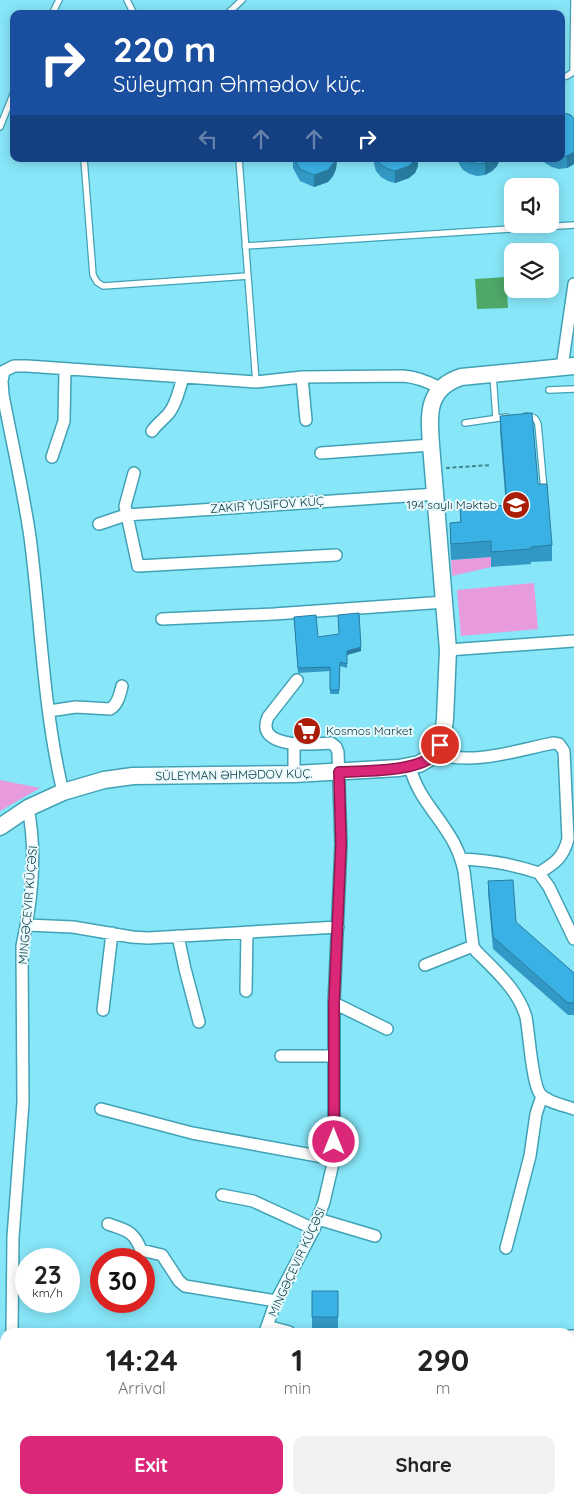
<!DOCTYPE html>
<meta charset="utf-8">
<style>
body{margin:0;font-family:Quicksand,sans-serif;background:#f2f2f2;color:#222;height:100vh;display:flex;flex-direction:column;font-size:19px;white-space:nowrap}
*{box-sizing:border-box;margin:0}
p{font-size:16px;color:#767676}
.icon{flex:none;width:28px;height:28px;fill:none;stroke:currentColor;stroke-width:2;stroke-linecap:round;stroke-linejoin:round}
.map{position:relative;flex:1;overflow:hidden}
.panel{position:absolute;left:0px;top:1328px;width:575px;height:176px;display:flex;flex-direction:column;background:#fff;border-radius:15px 15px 0 0;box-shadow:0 2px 12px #0003}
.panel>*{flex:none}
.top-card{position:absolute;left:10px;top:10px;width:555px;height:152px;border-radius:10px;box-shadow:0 2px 12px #0003;background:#1a4fa0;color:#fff;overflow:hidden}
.fabs{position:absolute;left:504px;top:178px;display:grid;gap:10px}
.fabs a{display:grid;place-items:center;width:55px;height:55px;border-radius:10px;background:#fff;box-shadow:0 2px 12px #0003;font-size:25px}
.speed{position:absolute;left:15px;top:1248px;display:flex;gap:10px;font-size:25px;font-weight:700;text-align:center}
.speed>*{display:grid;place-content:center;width:65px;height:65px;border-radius:50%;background:#fff;box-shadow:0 2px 12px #0003;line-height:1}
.speed small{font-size:12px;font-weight:400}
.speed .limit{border:8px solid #d22;background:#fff;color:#111}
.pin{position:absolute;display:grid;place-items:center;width:42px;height:42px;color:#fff;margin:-21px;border:2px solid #fff;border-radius:50%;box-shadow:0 1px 5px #0007}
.me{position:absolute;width:55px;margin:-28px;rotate:0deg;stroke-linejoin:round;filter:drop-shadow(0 0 4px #0008)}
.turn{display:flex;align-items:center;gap:18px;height:105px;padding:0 20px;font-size:22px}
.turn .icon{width:65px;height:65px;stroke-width:2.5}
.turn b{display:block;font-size:35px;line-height:42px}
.lanes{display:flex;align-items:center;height:48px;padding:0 20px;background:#0003;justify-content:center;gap:25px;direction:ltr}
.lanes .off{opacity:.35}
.eta{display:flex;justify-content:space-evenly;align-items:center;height:85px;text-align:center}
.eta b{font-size:30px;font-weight:800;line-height:35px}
.button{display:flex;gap:10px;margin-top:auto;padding:10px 20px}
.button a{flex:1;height:58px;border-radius:10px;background:#db2777;color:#fff;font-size:20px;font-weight:800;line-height:58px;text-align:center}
.button a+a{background:#f2f2f2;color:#222}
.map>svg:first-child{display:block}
.green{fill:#e79bdd}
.water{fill:#4ea869}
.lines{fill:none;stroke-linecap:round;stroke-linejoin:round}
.lane-casing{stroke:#40a2b4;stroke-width:8}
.street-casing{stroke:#40a2b4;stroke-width:14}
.secondary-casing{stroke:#40a2b4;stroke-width:19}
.path{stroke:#418490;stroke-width:2;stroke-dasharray:4 2.5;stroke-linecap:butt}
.lane{stroke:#fff;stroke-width:5.5}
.street{stroke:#fff;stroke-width:11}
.secondary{stroke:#fff;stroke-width:16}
.wall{fill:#3298c5}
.shaded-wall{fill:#297ca0}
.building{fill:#3ab1e5;stroke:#297ca0}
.route-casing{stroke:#8e194d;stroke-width:12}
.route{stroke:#db2777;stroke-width:9}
.labels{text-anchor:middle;stroke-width:4;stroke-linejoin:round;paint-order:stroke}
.street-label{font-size:12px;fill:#053138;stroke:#e8fafd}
.poi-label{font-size:12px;fill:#053138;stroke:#e8fafd;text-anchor:end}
</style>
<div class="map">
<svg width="574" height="1503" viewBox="0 0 574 1503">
<rect width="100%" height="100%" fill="#87e6f8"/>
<!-- green -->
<path class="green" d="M491,557V567L452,576L451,560Z
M534,583L538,629L461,636L457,590Z
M0,780L40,788L0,811Z"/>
<!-- water -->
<path class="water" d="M506,277L508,308L477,309L475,279Z"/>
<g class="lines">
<!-- lane casing -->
<g class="lane-casing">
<path id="lane" d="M127,0L134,14
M52,14L59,0
M227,14L242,0
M561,77L567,76L573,72L574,0
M0,127L14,92
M84,159L93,275L97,282L103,286L248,276
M239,159L256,382
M245,246L574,225
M493,375L496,418
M549,390L574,389
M526,416C533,416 536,418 538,424L544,490
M465,423L506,417"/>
</g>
<!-- street casing -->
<g class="street-casing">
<path id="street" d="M562,367L574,284
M302,377L306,420
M152,431C157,424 164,419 169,413C177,403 179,389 183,378
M321,453L431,445
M52,457L64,421L65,369
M134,473L125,506L138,566L336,555
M99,524L126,515L436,494
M162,619L274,614L445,602
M448,650L574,641
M49,711L76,707L110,709C118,705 120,694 122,686
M294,744V774
M436,754C475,765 514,751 553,743L559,744L564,751L568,839C563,858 555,863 539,873C513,864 488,860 461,859
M410,767C418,799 441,817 455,845C459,853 462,862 464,871L473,946L476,951C496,971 518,990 526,1017C529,1032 532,1086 541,1095C549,1103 563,1105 574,1109
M63,792C43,709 41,621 30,537C23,489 12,442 3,395L2,381L4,371L14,366H27L256,382L302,377L403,376C417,377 427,381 440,388
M539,873L549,887L574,939
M27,925L73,927L132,937L148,938L338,927
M178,936L185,969L199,1022
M425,965L473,946
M246,991L247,932
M334,1003L387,1029
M103,1010L112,933
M281,1056H334
M101,1109L192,1133L334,1159
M222,1195L253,1201L314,1229
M318,1219L375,1236
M108,1224C126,1230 134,1231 141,1250L162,1255L179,1281L185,1286L276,1301
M506,1248L530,1156L536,1114L542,1096
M267,1326L289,1332
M12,1332L13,1237L23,1103L22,946C32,902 37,853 28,808
M265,1332L276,1301L314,1229L324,1202L334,1159V1003L341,844L338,752L336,747L331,743C315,744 254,750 268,717L297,680
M570,1336H574
M0,1448L5,1446
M79,1499L81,1503
M377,1499L382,1503
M506,1499L507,1503
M264,1503L265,1499"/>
</g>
<!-- secondary casing -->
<g class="secondary-casing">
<path id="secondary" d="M0,827L28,808L63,792L104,780L133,776L294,774L399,768L419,764L436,754L443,735L445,719L448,650L431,445C429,414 426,389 461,377L574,366"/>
</g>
<!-- path -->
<path class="path" d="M446,468L491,465"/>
<!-- lane -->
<use href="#lane" class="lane"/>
<!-- street -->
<use href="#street" class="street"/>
<!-- secondary -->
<use href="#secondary" class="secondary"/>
</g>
<!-- wall -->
<path class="wall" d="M561,113L573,165L567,168L559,169L552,167L545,163L541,159H561Z
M293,159H337L336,169L333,176L328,182L314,187L300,181L293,168Z
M374,159H418V166L415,173L409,178L395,183L388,181L381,177L376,171L374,164Z
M458,159H500L497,166L492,171L485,175L477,176L470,174L463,170L459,164Z
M500,416L538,484L552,545V561L531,562V564L491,567V557L451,560L450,539V523L460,522V509L506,506L500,432Z
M294,617L318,637L361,651L347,655V668L340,666L339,694H330V671L298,673Z
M488,881L516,922L574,973V1015H568L493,949L488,893Z
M312,1291H338V1329H312Z"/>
<!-- shaded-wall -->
<path class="shaded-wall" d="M574,152V164L567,168V156Z
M336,159H337L336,169L333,176L328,182L314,187V175Z
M416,159H418V166L415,173L409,178L395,183V171Z
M492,159H500L497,166L492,171L485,175V163Z
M361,647V651L347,655V668V651Z"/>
<!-- building -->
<path class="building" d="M561,113H564L571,115L574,119V152L567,156L561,157Z
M294,159H336L333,164L328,170L314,175L300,169Z
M376,159H416L409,166L395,171L388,169L381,165Z
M464,159H492L485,163L477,164L470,162Z
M532,413L538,484H547L552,545L531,547V549L491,552V541L451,544L450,523L461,522L460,509L507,505L500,416Z
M359,613L361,647L347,651V664L340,662L339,690H330V667L298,668L294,617L316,615L318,637L339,634L338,615Z
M513,880L516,922L574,973V1003H568L493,937L488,881Z
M312,1291H338V1317H312Z"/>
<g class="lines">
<!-- route casing -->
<g class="route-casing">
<path id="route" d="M334,1142V1003L341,844L339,772C363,771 417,772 434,755C437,752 438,748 440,745"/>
</g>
<!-- route -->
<use href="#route" class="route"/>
</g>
<!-- icons -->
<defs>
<g id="school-disc" transform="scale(1.4375)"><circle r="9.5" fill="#ac1d08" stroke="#e8fafd"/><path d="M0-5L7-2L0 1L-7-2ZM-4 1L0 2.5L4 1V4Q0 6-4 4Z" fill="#fff"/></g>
<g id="supermarket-disc" transform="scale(1.4375)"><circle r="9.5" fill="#ac1d08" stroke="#e8fafd"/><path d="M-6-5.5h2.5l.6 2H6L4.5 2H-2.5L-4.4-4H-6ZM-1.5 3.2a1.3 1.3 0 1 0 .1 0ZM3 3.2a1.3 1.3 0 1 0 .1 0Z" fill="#fff"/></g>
</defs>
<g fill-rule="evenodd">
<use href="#school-disc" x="516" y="505"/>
<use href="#supermarket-disc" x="307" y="731"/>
</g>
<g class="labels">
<!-- street labels -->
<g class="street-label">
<text transform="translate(267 505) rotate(-4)" y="4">ZAKIR YUSIFOV KÜÇ</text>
<text transform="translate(234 775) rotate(-1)" y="4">SÜLEYMAN ƏHMƏDOV KÜÇ.</text>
<text transform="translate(28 905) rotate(-85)" y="4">MINGƏÇEVIR KÜÇƏSI</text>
<text transform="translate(297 1262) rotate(-65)" y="4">MINGƏÇEVIR KÜÇƏSI</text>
</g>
<!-- poi labels -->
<g class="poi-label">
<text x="497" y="509">194 saylı Məktəb</text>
<text x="326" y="735" text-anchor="start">Kosmos Market</text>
</g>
</g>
</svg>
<div class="fabs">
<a><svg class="icon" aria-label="sound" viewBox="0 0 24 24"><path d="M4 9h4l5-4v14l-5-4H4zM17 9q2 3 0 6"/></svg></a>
<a><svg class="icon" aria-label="layers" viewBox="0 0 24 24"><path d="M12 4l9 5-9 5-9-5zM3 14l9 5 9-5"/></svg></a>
</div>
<div class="speed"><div>23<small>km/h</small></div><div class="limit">30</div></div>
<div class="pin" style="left:440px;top:745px;background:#d93025"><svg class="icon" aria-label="arrive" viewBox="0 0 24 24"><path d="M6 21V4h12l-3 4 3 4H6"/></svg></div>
<svg class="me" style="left:334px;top:1142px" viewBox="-20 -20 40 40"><circle r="17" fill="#db2777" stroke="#fff" stroke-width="3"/><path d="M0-11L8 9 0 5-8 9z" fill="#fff"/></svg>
<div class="top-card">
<div class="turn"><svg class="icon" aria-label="right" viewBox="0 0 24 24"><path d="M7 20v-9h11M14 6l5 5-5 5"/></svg><div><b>220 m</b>Süleyman Əhmədov küç.</div></div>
<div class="lanes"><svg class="icon off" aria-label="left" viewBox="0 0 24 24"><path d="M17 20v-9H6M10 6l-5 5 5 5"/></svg><svg class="icon off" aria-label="ahead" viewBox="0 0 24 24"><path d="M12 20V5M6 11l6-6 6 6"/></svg><svg class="icon off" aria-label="ahead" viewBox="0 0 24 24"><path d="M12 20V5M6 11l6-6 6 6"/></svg><svg class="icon" aria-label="right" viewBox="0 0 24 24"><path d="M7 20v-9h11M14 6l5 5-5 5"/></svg></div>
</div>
<section class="panel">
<div class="eta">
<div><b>14:24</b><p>Arrival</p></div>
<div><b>1</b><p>min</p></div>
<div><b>290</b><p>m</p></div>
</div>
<div class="button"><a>Exit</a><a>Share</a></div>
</section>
</div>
